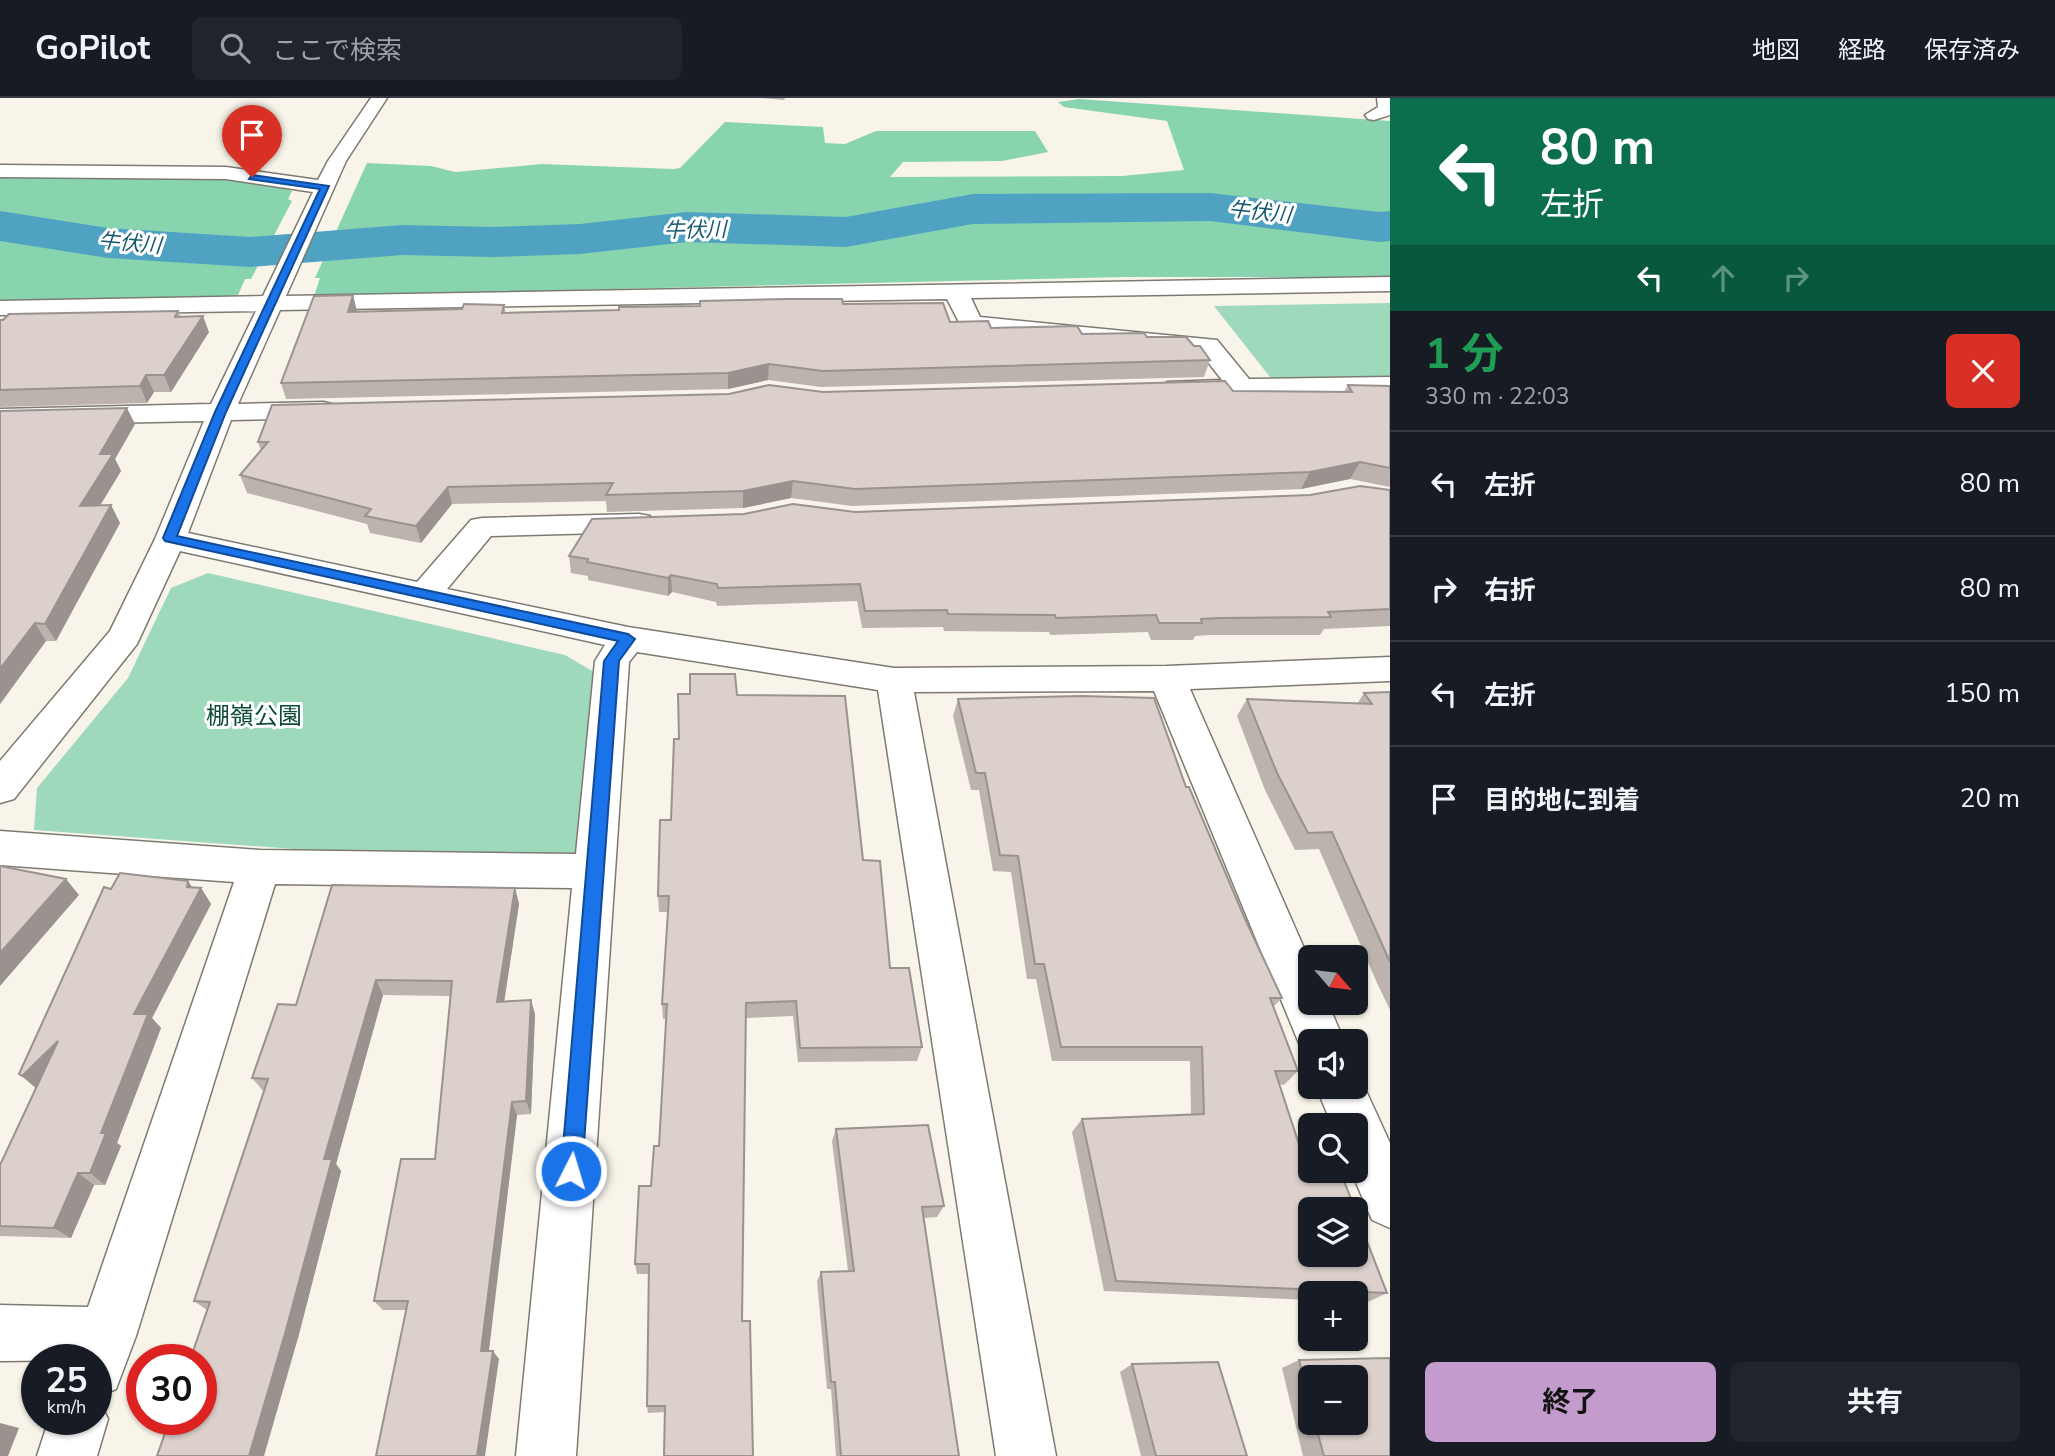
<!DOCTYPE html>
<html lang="ja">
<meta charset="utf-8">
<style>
body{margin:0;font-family:"Nunito Sans","Noto Sans JP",sans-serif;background:#20242c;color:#f1f3f6;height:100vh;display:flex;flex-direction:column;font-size:26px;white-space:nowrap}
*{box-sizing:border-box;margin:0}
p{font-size:23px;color:#9ea1a6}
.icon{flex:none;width:38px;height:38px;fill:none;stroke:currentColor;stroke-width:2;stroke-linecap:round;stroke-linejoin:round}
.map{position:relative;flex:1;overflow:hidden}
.drawer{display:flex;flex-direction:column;background:#171b24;width:665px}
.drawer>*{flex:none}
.banner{background:#0b6e4f;color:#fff;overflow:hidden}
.needle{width:46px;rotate:118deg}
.fabs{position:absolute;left:1298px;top:847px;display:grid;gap:14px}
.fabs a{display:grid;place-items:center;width:70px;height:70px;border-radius:10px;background:#171b24;box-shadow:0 2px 5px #0004;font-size:35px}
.speed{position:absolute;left:21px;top:1246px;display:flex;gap:14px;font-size:35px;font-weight:700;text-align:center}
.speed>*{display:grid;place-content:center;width:91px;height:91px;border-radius:50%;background:#171b24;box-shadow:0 2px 5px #0004;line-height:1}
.speed small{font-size:18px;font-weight:400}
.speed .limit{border:10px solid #d22;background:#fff;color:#111}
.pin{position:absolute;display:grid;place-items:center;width:60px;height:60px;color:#fff;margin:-72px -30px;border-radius:50% 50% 50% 0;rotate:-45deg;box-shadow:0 0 7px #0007}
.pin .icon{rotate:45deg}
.me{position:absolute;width:77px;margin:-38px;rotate:5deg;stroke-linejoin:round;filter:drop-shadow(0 0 5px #0008)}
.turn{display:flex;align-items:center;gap:24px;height:147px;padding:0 35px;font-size:32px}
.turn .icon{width:91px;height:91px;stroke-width:2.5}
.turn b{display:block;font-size:49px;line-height:60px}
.lanes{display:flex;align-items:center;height:66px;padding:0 35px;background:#0003;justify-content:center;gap:35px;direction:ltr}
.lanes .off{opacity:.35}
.round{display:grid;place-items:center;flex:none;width:74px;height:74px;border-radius:10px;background:#20242c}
.summary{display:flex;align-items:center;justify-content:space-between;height:119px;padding:0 35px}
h1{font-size:42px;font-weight:700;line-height:52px;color:#1e9e55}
.cta{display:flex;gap:14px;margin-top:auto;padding:14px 35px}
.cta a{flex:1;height:80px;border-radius:10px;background:#c49bcd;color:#111;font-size:28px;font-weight:700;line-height:80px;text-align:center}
.cta a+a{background:#20242c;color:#f1f3f6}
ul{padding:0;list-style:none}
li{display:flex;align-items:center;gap:21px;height:105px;padding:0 35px;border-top:2px solid #363941}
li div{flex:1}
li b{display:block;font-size:26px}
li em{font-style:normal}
header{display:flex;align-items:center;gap:42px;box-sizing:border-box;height:98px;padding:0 35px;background:#171b24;border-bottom:2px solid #363941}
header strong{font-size:33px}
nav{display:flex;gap:38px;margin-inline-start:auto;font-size:24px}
.search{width:490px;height:63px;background:#20242c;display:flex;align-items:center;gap:18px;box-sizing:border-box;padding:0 24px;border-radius:10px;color:#9ea1a6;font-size:26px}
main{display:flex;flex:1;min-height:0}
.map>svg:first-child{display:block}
.green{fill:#9fd9bc}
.forest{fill:#87d4af}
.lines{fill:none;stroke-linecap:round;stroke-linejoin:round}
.river{fill:#50a2c3;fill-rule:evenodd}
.minor-casing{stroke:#7d7a71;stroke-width:3}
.minor{fill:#fff;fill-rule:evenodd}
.wall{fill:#bcb3af;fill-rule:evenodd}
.shaded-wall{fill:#99928f}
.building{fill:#dbd0cc;stroke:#99928f;stroke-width:2}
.route{fill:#1a73e8;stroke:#114b97;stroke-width:2}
.labels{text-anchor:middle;stroke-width:6;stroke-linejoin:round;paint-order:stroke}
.far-water-label{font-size:21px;font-style:italic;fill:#15586f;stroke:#fff}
.park-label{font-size:24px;fill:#0e4c35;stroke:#fff}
</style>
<header>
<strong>GoPilot</strong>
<div class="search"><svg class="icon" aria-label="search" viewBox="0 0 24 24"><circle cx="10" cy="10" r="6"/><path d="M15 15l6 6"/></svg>ここで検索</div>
<nav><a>地図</a><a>経路</a><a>保存済み</a></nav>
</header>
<main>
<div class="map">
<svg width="1390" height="1358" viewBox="0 0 1390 1358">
<rect width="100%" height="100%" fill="#f8f4ea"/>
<!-- green -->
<path class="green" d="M1390,205V280L1270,279L1214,208Z
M208,475L565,557L594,574L583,763L295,751L34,732L37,690L128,580L171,490Z"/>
<!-- forest -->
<path class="forest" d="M1079,1L1390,23V179H1126L314,198L320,180H315L367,65L431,68L455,74L542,66L673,71L680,70L725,24L823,29L825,45L845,46L876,33H1035L1048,54L1002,63L903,64L890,79L1122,78L1184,72L1167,23L1064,9L1058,4Z
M110,75C170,75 233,74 292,93L288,101L292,103L251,181H245L238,197L232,199L0,202V80Z"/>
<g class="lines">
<!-- river -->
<path class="river" d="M1210,95L1379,114L1390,113V143L1379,144L1210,123L973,126L846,149L687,144L580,156L492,159L402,157L250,169L108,160L0,143V113L108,130L250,139L402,127L492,129L580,126L687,114L846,119L973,96Z"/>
<!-- minor casing -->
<g class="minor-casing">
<path id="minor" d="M371,0H387L346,63L286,198L1390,179V193L971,200L980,219L1217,242L1249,281L1390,279V295L1176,298L1167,296L1163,290L1167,284L1222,282L1200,254L971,232L962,230L947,201L280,212L238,306L323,304L332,306L336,312L332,318L323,320L231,322L188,435L417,484L471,422L482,420L639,416L650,418L654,425L650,432L639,434L491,438L447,491L628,529L894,570L1167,568L1390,559V583L1190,591L1311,866V905H1328L1344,943H1311V961L1304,958L1298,943L1154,593L914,594L1056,1358H996L878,592L637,554L629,564L576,1358H516L572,790L275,786L136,1238L116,1291L97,1299L108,1321L97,1358H37L49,1321H96V1262L0,1263V1207L88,1209L234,784L0,767V733L260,752L576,756L595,563L605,547L180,453L137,546L14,701L0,705V663L110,533L155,441L204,323L0,327V311L211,306L256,213L0,217V203L263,198L313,94L226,81L0,79V67L226,69L318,82L328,63Z
M1377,0H1390V17L1374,22L1368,21L1365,17L1378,9Z
M1357,973L1390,1045V1130L1372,1122L1351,1073H1356V1027H1332L1316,989H1356Z"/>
</g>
<!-- minor -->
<use href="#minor" class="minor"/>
</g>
<!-- wall -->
<path class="wall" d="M761,0H785L784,2Z
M843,206L991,230L1147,239L1194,248L1210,262L1204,279L821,289L768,282L728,291L286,301L281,285L357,214L462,211L504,207L506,215Z
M178,213L181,219L209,234L171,294H154L147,305L0,309V222Z
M1348,287L1390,288V389L1350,381L1301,391L852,408L791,400L743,410L607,414L606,403L452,406L421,445L370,435L367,426L247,395L240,377L261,352L258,344L823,294H1344Z
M0,313L135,326L115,361L121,373L100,408L111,407L120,425L56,543H46L0,606Z
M1390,392V528L1324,531L1320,537H1211L1195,538L1193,542H1151L1148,534L1050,537L1049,534L944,533L943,529L862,530L857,503L717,508L716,504L672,494L668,498L588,482V478L571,475L569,458L855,414L1310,397Z
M1390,594V912L1377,885L1319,751L1295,752L1265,692L1237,618L1247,601L1357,606L1364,595Z
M737,597L863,762L890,870L922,949L917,963L798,964L793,918L746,920L665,1314L648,1315L647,1308L649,1176H637L635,1166L659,1048L666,921H663L662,906L668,814H659L658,798L671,722L679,641Z
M958,601L1186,689L1245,821L1282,900L1273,909L1298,973L1284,987L1279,986L1311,1083L1387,1195L1368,1204H1356V1195H1311V1202L1104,1193L1072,1034L1082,1021L1191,1017L1190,963H1052L1036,881H1027L1011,774L993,773L979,692H971L953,618Z
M188,783L192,789L201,790L211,806L152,920L161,930L117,1045L121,1048L105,1087H94L71,1140L0,1138V1067L36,990L19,976L111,791Z
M515,790L519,806L504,903L535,916L531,1016L517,1017L488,1253L499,1261L406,1212H383L374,1203L435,1061L450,898L383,897L336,1066L341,1073L298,1240L207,1212L194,1203L264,994L263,993L252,980L296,907Z
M836,1031L944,1108L937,1119L924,1120L959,1358H836L831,1291H827L817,1183L821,1174L848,1173L832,1043Z
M1299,1262L1390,1358H1303L1282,1270ZM1311,1279L1356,1325H1311Z
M1132,1266L1247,1358H1141L1120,1274Z"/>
<!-- shaded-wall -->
<path class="shaded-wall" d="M353,197L357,213L348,214Z
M203,218L209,234L171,294L164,277Z
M769,266L768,282L728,291V275Z
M146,277L154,294L147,305L140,288Z
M127,310L135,326L115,361L121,373L89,425L80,408L100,356Z
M1360,364L1350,381L1301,391L1310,374Z
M793,383L791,400L743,410V393Z
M448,389L452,406L421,445L416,428Z
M111,407L120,425L56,543L45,526Z
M671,477L672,494L668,498V480Z
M35,525L46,543L0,606V571Z
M66,781L79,797L0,888V855Z
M188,783L197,797L201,790L211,806L152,920L161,930L117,1045L121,1048L105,1087L90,1075L134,916L187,789Z
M515,790L519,806L502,918L497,904Z
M376,882L383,897L336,1066L341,1073L298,1240L264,1358H249L324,1061Z
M531,902L535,916L531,1016L526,1003Z
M58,943L38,992L22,978Z
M512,1004L517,1017L488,1261L481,1253Z
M78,1075L94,1087L71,1140L54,1130Z
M493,1253L499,1261L485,1358H477Z
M0,1325L19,1330L8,1358H0Z"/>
<!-- building -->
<path class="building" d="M353,197L348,214L462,211L464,206L504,207L502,215L619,212V209L700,208V203L788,201H842L843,206L943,205L950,224L988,223L991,230L1077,228L1082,236L1144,235L1147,239H1186L1194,248H1200L1210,262L823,273L769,266L728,275L281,285L314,198Z
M178,213L175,219L203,218L164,277H146L140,288L0,292V222H3L9,216Z
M1225,283L1233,293L1352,294L1348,287L1390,288V370L1360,364L1310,374L855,391L793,383L743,393L606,397L613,385L448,389L416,428L365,418L371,411L240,377L268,344H258L272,307L729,296L769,287L823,294Z
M127,310L100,356H113L80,408L111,407L45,526L35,525L0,571V313Z
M1360,388L1390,392V511L1328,514L1331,519L1220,520L1201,521L1202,525H1159L1156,517L1056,520L1055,517L948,516L947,512L865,513L860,486L718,490L717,486L671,477L668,480L587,464L588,461L569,458L592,421L744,416L793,406L855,414L1310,397Z
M690,576H735L737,597L845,598L863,762L880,763L890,870H909L922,949L800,950L796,903L746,905L742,1223H750L753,1358H664L665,1308H647L649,1166H635L639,1088H651L654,1048H659L667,906H662L669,798H658L660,722H671L674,641H679L678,596H690Z
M1390,594V864L1332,734L1308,735L1277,675L1247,601L1372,606L1364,595Z
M1082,598L1154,600L1186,689H1189L1245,821L1282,900H1270L1298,973H1275L1311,1083H1344L1355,1111H1311V1157H1356V1115L1387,1195L1116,1183L1082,1021L1204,1016L1202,949H1061L1044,866H1035L1018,758L1000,757L985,675H976L958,601Z
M0,768L66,781L0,855Z
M120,775L188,783L187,789L201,790L134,916H148L101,1035H106L90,1075H78L54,1130L0,1128V1067L58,943L22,978L19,976L104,789L111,791Z
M332,787L515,790L497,904L531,902L526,1003L512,1004L481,1253H493L477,1358H376L408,1203H374L401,1061H435L452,883L376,882L324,1061H332L286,1232L249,1358H157L170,1321H201V1262H190L210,1204L194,1203L268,981L252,980L278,906L296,907Z
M928,1027L944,1108L922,1109L959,1358H841L835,1284H831L821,1174L854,1173L836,1031Z
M1390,1260V1358H1324L1315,1325H1356V1279H1311V1307L1299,1262Z
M1218,1264L1247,1358H1156L1132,1266Z"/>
<!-- route -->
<path class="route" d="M252,77L329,88L226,314L177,438L628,536L635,541L619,563L582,1073L579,1080L571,1083L564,1080L561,1073L604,563L618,543L165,443L163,440L215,314L320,91L249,81Z"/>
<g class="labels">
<!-- far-water labels -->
<g class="far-water-label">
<text transform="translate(1260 114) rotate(6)" y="7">牛伏川</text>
<text transform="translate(695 132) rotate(-1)" y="7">牛伏川</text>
<text transform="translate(130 145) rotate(5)" y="7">牛伏川</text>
</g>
<!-- park labels -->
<g class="park-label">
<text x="254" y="626">棚嶺公園</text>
</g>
</g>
</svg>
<div class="fabs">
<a><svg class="needle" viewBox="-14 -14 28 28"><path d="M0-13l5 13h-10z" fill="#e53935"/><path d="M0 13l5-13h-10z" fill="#9ea1a6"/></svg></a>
<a><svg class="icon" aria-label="sound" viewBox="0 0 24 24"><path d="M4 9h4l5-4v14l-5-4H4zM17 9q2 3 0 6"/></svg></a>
<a><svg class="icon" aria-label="search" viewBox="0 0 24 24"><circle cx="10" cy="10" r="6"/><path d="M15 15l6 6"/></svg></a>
<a><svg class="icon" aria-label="layers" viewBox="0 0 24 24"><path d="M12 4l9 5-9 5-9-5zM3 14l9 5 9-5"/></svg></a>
<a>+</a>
<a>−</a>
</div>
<div class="speed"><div>25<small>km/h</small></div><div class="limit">30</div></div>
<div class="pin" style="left:252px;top:79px;background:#d93025"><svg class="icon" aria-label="arrive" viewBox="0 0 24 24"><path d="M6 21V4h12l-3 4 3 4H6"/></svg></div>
<svg class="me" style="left:571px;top:1073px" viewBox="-20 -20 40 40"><circle r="17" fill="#1a73e8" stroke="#fff" stroke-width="3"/><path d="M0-11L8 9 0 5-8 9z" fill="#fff"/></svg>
</div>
<section class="drawer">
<div class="banner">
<div class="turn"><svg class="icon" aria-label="left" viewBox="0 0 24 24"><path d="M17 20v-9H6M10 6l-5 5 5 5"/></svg><div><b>80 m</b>左折</div></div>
<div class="lanes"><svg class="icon" aria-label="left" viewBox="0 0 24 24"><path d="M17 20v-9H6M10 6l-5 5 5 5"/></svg><svg class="icon off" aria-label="ahead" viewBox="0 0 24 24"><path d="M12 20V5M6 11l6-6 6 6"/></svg><svg class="icon off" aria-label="right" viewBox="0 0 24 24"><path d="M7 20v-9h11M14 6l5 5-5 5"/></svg></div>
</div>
<div class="summary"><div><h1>1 分</h1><p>330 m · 22:03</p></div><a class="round" style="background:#d93025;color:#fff"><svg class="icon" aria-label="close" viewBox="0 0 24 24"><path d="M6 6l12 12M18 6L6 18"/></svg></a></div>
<ul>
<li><svg class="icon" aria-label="left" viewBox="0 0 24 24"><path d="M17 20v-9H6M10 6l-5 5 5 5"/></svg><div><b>左折</b></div><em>80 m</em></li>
<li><svg class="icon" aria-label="right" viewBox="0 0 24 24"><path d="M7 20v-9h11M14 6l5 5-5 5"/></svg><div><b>右折</b></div><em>80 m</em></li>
<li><svg class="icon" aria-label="left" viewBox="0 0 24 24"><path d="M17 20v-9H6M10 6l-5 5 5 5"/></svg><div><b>左折</b></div><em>150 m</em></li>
<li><svg class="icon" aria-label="arrive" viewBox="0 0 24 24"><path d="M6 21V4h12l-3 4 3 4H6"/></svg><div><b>目的地に到着</b></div><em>20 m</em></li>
</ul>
<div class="cta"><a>終了</a><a>共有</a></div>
</section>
</main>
